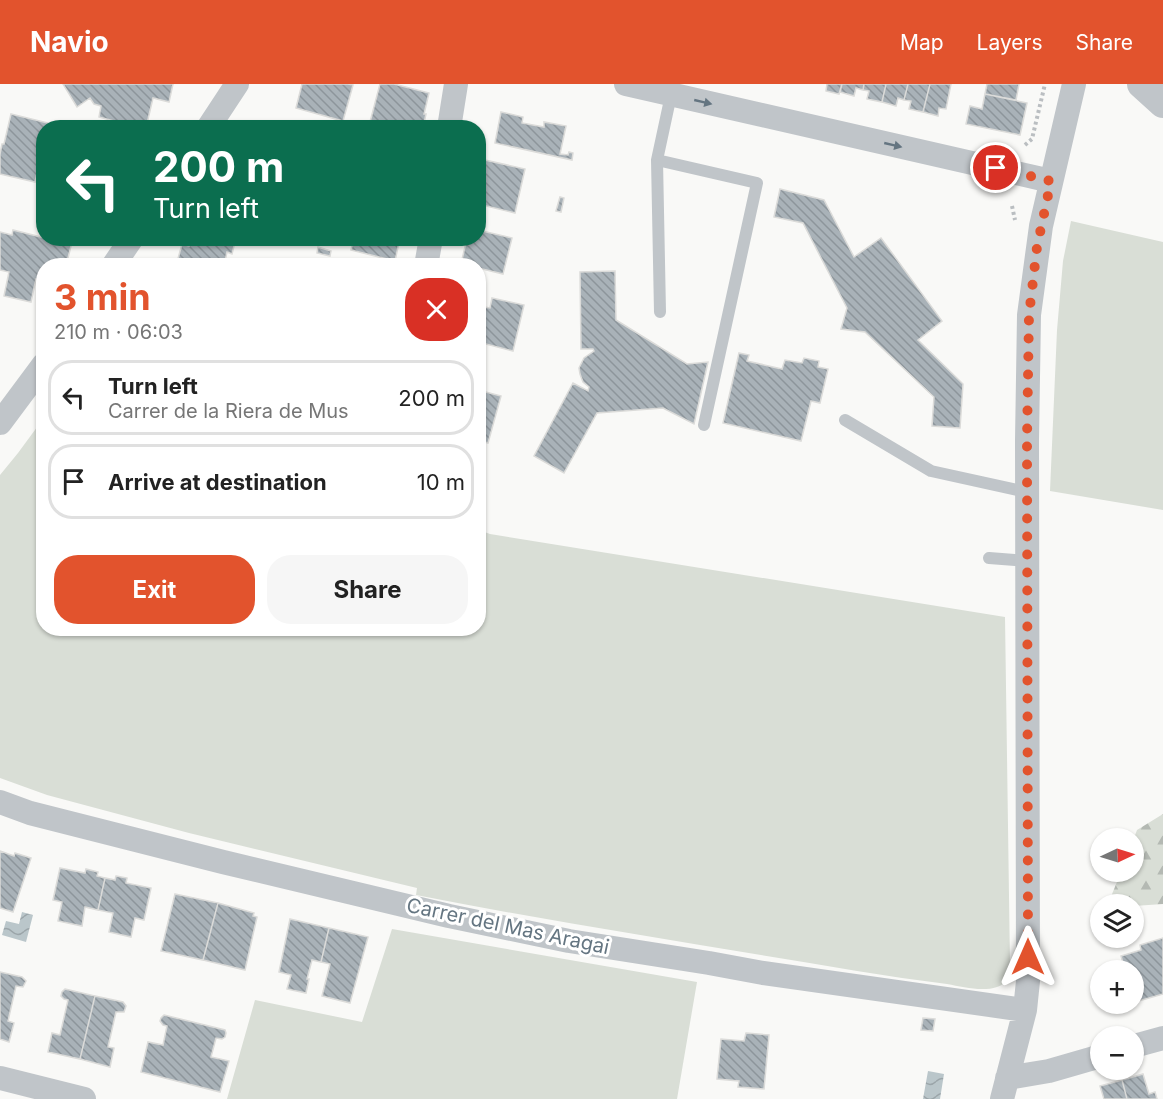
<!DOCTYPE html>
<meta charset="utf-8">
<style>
body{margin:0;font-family:Inter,sans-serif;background:#f6f6f6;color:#222;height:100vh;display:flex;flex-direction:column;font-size:22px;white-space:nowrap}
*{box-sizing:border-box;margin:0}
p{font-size:20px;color:#767676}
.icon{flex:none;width:33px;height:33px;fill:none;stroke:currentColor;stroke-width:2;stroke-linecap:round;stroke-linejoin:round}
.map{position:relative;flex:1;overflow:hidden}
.sheet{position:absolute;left:36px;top:174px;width:450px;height:378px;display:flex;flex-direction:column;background:#fff;border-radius:24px;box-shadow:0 2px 4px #0004}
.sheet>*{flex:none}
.guide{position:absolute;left:36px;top:36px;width:450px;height:126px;border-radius:24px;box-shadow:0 2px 4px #0004;background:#0b6e4f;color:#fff;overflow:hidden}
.needle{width:39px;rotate:86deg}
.buttons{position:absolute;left:1090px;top:744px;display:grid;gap:12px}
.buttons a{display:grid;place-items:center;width:54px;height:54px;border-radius:50%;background:#fff;box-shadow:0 2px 4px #0004;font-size:30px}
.pin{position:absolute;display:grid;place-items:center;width:51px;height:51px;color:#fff;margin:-26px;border:3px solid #fff;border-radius:50%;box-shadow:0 2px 6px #0007}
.me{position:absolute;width:66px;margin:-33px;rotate:0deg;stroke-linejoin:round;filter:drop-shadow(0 0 4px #0008)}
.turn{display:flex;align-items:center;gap:21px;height:126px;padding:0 18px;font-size:27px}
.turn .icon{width:78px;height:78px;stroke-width:2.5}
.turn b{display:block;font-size:42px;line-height:51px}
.round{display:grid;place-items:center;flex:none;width:63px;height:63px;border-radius:24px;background:#f6f6f6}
.head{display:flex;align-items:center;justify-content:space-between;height:102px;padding:0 18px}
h1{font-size:36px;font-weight:700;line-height:45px;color:#e2532d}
.action{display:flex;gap:12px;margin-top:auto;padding:12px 18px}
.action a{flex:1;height:69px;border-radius:24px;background:#e2532d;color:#fff;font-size:24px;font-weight:700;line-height:69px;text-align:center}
.action a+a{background:#f6f6f6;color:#222}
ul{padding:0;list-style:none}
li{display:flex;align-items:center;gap:18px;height:75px;margin:0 12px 9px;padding:0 6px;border:3px solid #e0e0e0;border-radius:24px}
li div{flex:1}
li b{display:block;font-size:22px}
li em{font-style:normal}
header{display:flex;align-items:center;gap:36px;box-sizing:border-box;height:84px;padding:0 30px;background:#e2532d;color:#fff}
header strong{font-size:28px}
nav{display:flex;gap:33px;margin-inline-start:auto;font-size:21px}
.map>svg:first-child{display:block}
.grass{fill:#d9ded6}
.forest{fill:url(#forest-firs)}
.water{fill:url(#water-waves)}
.building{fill:url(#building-back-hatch);stroke:#dbdbd9;stroke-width:1.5}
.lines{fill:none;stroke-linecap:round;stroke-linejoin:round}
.path{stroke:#babec1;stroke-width:4;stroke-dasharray:3 3;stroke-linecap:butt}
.service{stroke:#c0c5c9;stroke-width:12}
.minor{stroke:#c0c5c9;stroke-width:24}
.tertiary{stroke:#c0c5c9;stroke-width:30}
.oneway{fill:#647581}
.route{stroke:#e2532d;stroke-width:10;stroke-dasharray:0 18}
.labels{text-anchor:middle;stroke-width:6;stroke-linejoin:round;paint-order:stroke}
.street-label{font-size:20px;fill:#647581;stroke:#fff}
</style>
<header>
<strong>Navio</strong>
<nav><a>Map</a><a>Layers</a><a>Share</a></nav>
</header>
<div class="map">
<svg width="1163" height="1015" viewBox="0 0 1163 1015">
<defs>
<pattern id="forest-firs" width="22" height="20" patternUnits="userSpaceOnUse" patternTransform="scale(1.5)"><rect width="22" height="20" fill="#d9ded6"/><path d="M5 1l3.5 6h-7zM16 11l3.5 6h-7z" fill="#b4b9b3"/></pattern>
<pattern id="water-waves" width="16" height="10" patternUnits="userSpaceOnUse" patternTransform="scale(1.5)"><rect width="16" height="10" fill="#bac6ca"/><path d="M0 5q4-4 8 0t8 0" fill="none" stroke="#9ba5a9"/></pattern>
<pattern id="building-back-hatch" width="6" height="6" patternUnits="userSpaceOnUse" patternTransform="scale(1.5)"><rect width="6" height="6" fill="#a9b2b8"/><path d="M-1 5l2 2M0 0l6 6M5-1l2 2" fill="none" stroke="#8d959b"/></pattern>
</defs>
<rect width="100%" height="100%" fill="#f9f9f7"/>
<!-- grass -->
<path class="grass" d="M1071,137L1163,158V426L1050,407L1057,246L1063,177Z
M43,335L44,544H478L479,446L490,450L1005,533L1010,881C1009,891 1008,900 997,903C982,908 963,903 947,900C917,896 887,892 857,887C710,862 563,840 416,811L417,804L189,749L47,711L0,694V391L18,369Z
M392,845L697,898L677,1015H227L255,916L362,938Z"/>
<!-- forest -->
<path class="forest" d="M1163,730V820L1134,822V820H1108L1121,788H1134V754L1137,746Z"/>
<!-- water -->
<path class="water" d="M22,828L33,831L26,858L2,851L6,837L19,840Z
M928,987L944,990L940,1015H923Z"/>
<!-- building -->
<path class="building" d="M63,0H173L169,18L153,14L146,44H140L99,33L101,22L94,20L90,14L77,23Z
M302,0H348L353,1L343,37L296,24Z
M380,0H394L429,9L424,30H426L423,44H382L383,41L370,38Z
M827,0H842L839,10L826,7Z
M842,0H864L863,6L856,4L854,12L840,8Z
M864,0H886L882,18L867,15L869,7L863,6Z
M886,0H908L904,16L898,14L896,22L882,18Z
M908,0H930L923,28L909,25L911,17L904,16Z
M930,0H951L946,25L939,24L938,32L923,28Z
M987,0H1019L1016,16L985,10Z
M985,10L1027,19L1020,51L966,40L970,22L982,25Z
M501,28L523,33L522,39L544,43V38L566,42L560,70L568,71L569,68L573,69L572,76L495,59Z
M11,30L56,41L55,44H44V77L40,76L35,98L0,90V70L2,60H4Z
M485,76L525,85L515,129L478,120V105Z
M780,105L824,116L854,173L881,154L942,237L918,256L963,300L960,344L932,342L934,313L865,248L841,245L847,224L803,139L774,133Z
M560,113L564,114L561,128L556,127Z
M43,142L44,154H73L66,182H44V197L36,195L31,218L4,212L9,188L0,186V148L12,151L13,146L41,153Z
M478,146L512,154L503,190L478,184V182L461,180L467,154H478Z
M201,154H222L235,158L232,170L227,168L224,182H176L182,160L189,162L190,158L200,160Z
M354,154H400L395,177L351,166Z
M318,163L331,167L330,172L317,169Z
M615,187L616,236L687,280L708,278L694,340L663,324L597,329L564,389L534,372L573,299L588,307L589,303L583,298L580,290L579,284L584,274L594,267L593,265H581L580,188Z
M492,214L524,221L513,267L478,258V222L490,224Z
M739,269L749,271L747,277L782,285L785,276L802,279L804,274L819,277L818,283L828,285L820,319L811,317L801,357L723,339Z
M478,306L501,312L488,359L478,356Z
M0,767L14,772L15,769L31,774L13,828L0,824Z
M60,784L85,789L86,785L98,788L97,792L105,794L98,826L85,823L82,842L58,837L62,818L53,816Z
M116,792L127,794L126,799L151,804L144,836L135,834L131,853L109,848L113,829L98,826L105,794L115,796Z
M175,810L218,819L203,876L161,867Z
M218,819L254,829L253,832L257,833L245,886L203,876Z
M290,835L329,844L321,878L312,876L307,895H309L306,909L287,905L291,891L279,888Z
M329,844L368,853L350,919L322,912L330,880L321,878Z
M1163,854V910L1135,918L1134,886H1125L1121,872L1141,866L1140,861Z
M0,888L22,893L26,897L23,903L16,902L8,937L14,939L9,958L0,955Z
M65,905L95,912L80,975L48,968L52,949L60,951L68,916L64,915L61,912L62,908Z
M95,912L123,918L126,922L124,928H116L108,963L114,964L110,983L80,975Z
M164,931L225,946L226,949L225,953L222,955L216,954L211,973L229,977L220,1008L141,988L148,958L163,961L167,942L163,941L160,937L161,934Z
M923,934L935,935L933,947L921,946Z
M746,949L769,951L764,1005L738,1003L739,997L717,995L721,955L744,957Z
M1143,990L1149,1010L1155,1008L1157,1015H1127L1122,996Z
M1122,996L1127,1015H1104L1100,1002Z"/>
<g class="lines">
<!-- path -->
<path class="path" d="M1025,61L1032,55L1045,0
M1012,122L1015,136"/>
<!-- service -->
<path class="service" d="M671,11L657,76L757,99L704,341
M657,76L660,228
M845,336L931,387L1027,408
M989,474L1027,477"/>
<!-- minor -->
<path class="minor" d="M626,0L1051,97
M208,44L237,0
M449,44L456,0
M113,182L132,154
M426,182L431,154
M0,339L44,280
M0,718L30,729L223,778L449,832L569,857L709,879L763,889L1025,926
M1134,962L1163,954
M0,994L84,1015
M1007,994L1049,987L1101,972
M1002,1015L1025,926L1028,897L1027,356L1029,231L1041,142L1074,0"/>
<!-- tertiary -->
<path class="tertiary" d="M1142,0L1163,19"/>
</g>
<!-- one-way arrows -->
<defs><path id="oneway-solid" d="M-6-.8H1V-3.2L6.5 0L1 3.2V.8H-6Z" transform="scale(1.5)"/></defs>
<g class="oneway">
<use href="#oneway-solid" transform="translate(703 18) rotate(13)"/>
<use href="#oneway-solid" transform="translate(893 61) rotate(13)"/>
</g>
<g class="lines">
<!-- route -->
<path class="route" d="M996,84L1051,97L1037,163L1029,231L1027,356L1028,873"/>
</g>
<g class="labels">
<!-- street labels -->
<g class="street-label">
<text transform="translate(508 842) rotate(12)" y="7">Carrer del Mas Aragai</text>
</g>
</g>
</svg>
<div class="buttons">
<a><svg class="needle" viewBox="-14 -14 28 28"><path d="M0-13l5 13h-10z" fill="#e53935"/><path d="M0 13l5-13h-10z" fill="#767676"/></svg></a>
<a><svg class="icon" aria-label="layers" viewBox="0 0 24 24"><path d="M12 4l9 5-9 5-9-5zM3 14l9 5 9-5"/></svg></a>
<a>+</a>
<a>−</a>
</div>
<div class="pin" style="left:996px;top:84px;background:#d93025"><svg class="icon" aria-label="arrive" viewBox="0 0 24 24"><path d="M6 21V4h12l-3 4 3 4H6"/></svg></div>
<svg class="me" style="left:1028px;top:873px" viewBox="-20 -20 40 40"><path d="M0-17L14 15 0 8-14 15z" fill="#e2532d" stroke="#fff" stroke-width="4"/></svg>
<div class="guide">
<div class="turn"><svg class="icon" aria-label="left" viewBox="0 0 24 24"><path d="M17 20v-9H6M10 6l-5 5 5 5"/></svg><div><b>200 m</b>Turn left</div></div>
</div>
<section class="sheet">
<div class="head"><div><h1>3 min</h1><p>210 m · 06:03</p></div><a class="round" style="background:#d93025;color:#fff"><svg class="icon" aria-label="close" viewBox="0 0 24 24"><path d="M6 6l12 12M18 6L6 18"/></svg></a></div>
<ul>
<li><svg class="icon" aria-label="left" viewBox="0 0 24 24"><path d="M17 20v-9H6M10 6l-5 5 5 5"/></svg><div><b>Turn left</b><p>Carrer de la Riera de Mus</p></div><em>200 m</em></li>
<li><svg class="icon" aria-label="arrive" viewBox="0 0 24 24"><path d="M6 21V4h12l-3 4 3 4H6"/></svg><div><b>Arrive at destination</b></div><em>10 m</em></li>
</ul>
<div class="action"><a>Exit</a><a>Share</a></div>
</section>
</div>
